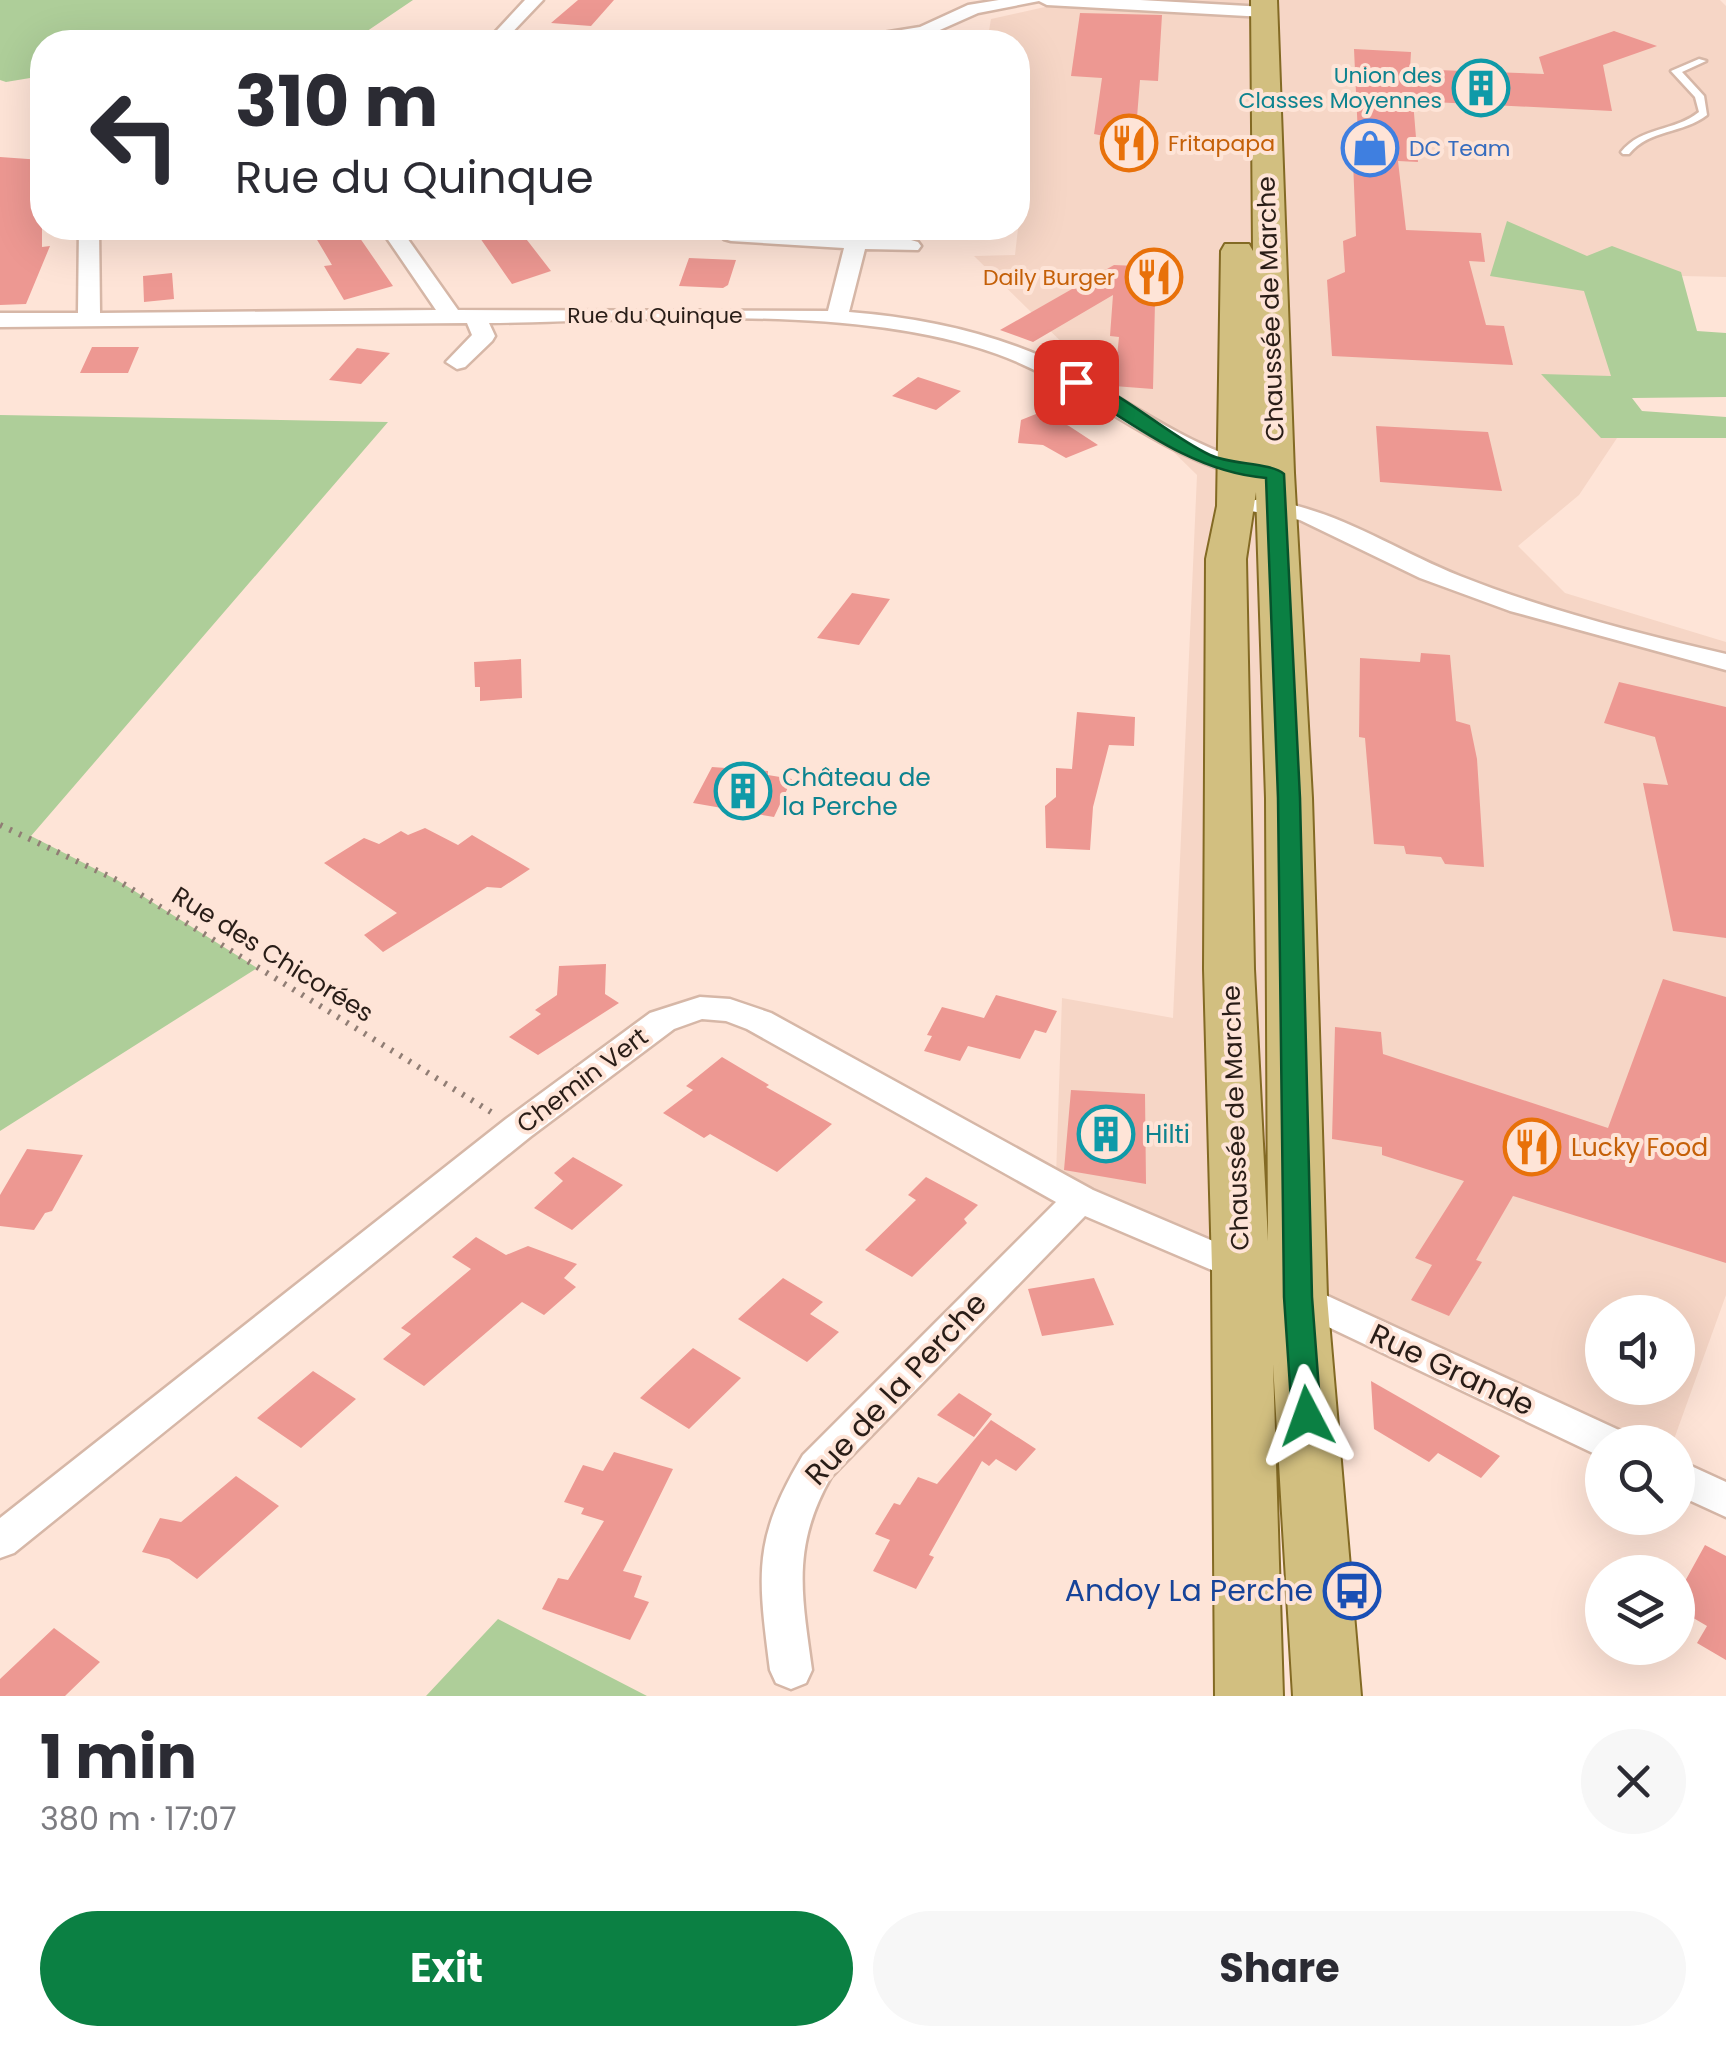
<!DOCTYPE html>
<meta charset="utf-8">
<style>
body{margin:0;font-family:Poppins,sans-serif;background:#f7f7f7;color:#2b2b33;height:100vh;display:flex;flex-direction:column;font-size:38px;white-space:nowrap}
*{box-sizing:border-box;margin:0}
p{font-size:32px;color:#7c7c81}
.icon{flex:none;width:55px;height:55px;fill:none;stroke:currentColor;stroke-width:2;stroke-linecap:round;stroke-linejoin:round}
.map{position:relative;height:1696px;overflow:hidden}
.sheet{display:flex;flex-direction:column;background:#fff;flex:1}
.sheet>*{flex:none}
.top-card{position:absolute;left:30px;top:30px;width:1000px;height:210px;border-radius:40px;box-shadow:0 10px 40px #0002;background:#fff;color:#2b2b33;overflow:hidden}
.buttons{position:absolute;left:1585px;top:1295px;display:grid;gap:20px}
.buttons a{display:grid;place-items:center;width:110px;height:110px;border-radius:50%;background:#fff;box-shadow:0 10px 40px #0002;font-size:50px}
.pin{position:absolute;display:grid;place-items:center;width:85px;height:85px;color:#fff;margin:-42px;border-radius:20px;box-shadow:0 5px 15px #0006}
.me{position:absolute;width:110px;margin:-55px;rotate:356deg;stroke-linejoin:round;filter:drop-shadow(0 0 8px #0008)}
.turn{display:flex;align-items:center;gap:35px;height:210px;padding:0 40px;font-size:45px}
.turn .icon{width:130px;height:130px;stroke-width:2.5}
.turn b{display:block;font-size:70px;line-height:85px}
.round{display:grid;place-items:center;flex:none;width:105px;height:105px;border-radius:52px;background:#f7f7f7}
.head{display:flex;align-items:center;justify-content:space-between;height:170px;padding:0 40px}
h1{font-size:60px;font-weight:700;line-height:75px}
.primary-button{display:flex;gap:20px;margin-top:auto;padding:20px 40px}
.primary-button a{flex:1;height:115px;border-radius:60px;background:#0b8043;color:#fff;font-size:40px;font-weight:700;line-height:115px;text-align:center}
.primary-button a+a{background:#f7f7f7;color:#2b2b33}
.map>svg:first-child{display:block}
.built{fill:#f6d6c6;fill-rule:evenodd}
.green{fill:#aece99}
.building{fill:#ed9892}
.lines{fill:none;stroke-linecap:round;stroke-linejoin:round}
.service-casing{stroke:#d6b7a7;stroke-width:5}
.minor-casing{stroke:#d6b7a7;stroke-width:5}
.primary-casing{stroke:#836a24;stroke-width:4}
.path{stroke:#907d74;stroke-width:6;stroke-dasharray:2.5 8;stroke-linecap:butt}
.service{fill:#fff;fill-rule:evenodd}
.minor{fill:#fff;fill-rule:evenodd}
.primary{fill:#d2bf80;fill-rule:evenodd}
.route{fill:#0b8043;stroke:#07532c;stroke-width:2.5}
.labels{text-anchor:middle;stroke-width:8;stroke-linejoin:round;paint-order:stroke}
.far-culture-label{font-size:22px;fill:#0d838f;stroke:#fee4d7;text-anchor:end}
.far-food-label{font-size:22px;fill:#c56008;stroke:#fee4d7;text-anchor:start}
.far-shop-label{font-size:22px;fill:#366cbe;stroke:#fee4d7;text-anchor:start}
.far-street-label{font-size:22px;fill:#291d17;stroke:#fee4d7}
.street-label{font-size:25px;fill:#291d17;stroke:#fee4d7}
.culture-label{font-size:25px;fill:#0d838f;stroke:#fee4d7;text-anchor:start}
.food-label{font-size:25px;fill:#c56008;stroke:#fee4d7;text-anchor:start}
.near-street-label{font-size:30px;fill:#291d17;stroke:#fee4d7}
.near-transit-label{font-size:30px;fill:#164399;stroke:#fee4d7;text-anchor:end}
</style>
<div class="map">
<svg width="1726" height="1696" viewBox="0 0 1726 1696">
<rect width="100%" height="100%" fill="#fee4d7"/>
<!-- built -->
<path class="built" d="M1076,0H1720L1726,6V277L1682,276L1612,376L1617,438L1579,495L1518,546L1565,593L1726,642V1295L1673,1442H1607L1298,1297L1056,1176L1062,998L1173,1018L1197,475L974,256L1015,255L1018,228V42H987L991,19ZM1602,1312H1678V1388H1602Z"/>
<!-- green -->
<path class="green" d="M0,0H413L351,42H42V76L6,82L0,80Z
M1507,221L1587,256L1612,246L1681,272L1697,331L1726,333V397L1632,398L1642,411L1726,417V438H1601L1541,374L1611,376L1584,291L1490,276Z
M0,415L388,422L31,836L117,880L257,968L0,1131Z
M498,1619L647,1696H426Z"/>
<!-- building -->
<path class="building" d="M578,0H614L591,26L551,23Z
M1080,13L1162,15L1158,81L1140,80L1135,142L1094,134L1102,78L1071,76Z
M1614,31L1657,46L1603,65L1612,111L1413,101L1418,162L1398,161L1406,230L1481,233L1485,262L1469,261L1486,325L1504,326L1513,365L1332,356L1327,280L1345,272L1343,241L1356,236L1352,136H1358L1354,49L1411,52L1410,69L1544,74L1539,57Z
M0,157L42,160V247L50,246L26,304L0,305Z
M310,228H353L393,286L344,300L324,266L332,265Z
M520,231L551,271L512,284L480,238Z
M689,258L736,260L728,285L723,288L679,286Z
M1114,265L1160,267L1150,273L1162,274L1161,302H1155L1153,389L1114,386L1119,337L1110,336L1113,295L1033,342L1000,330Z
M172,273L174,299L144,302L143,276Z
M92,347H139L128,373H80Z
M357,348L390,353L361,384L329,380Z
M918,377L961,391L936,410L892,396Z
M1041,412L1069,426L1098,445L1066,458L1043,445L1018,443L1021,420Z
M1376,426L1488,432L1502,491L1380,482Z
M852,593L890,599L859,645L817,638Z
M1421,653L1450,655L1456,721L1470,725L1477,759L1484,867L1445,864L1441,857L1406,854L1404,846L1374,844L1365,738L1359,737L1360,658L1420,662Z
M521,659L522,698L480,701V687H475L474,662Z
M1619,682L1726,707V938L1673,931L1643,783L1668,785L1655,737L1604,723Z
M1077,712L1135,717L1134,746L1109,745L1093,807L1090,850L1046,848L1045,806L1056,797V768L1072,769Z
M712,767L768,771V775L792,779L774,817L693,803Z
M425,828L458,845L472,835L530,869L501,888L487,887L383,952L364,935L397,913L324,863L364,838L379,844L401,831L408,835Z
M606,964L605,994L619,1003L538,1055L509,1037L541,1014L535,1010L557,995L559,966Z
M1663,979L1726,997V1263L1513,1196L1476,1260L1482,1262L1449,1316L1411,1300L1432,1265L1415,1258L1464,1181L1382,1155V1147L1332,1139L1335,1027L1381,1032L1383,1054L1608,1128Z
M996,995L1057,1011L1046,1033L1035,1030L1020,1059L968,1046L960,1061L924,1051L932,1036L927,1035L942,1007L984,1018Z
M722,1057L769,1085L766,1087L832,1124L777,1172L710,1134L704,1138L663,1113L693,1090L686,1086Z
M1071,1090L1145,1094L1146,1184L1064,1170Z
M27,1149L83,1155L52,1211L45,1213L34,1230L0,1226V1195Z
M573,1157L623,1185L572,1230L534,1208L563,1181L554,1173Z
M926,1177L978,1205L964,1219L967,1223L912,1277L865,1250L916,1200L908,1195Z
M476,1237L506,1255L528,1246L577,1264L564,1278L576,1287L544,1315L522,1302L424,1386L383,1359L411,1334L401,1328L471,1269L452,1257Z
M783,1278L823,1302L810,1314L839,1332L807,1362L738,1319Z
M1094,1278L1114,1325L1042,1336L1028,1289Z
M693,1348L741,1378L689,1429L640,1398Z
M313,1371L356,1399L301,1448L257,1418Z
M1371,1381L1413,1405L1500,1456L1481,1478L1438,1453L1429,1462L1374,1429Z
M959,1393L992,1414L974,1437L937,1415Z
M991,1420L1036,1449L1016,1471L996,1459L989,1466L982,1461L929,1555L934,1557L916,1589L873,1571L890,1540L875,1534L894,1503L900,1505L918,1477L937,1484Z
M614,1452L673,1469L623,1571L642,1576L634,1597L649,1602L630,1640L542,1609L558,1578L568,1580L604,1521L581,1514L584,1508L564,1502L583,1465L603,1471Z
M236,1476L279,1506L197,1579L169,1559L142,1552L160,1518L181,1522Z
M1705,1545L1726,1556V1660L1697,1643L1707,1626L1678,1609V1594Z
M54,1628L100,1662L65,1696H0V1679Z"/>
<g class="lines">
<!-- service casing -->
<g class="service-casing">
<path id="service" d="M1699,59L1706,61L1682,72L1704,96L1707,115C1683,134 1649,129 1629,154H1623L1621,152C1642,126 1674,132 1699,112L1695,97L1671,71Z"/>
</g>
<!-- minor casing -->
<g class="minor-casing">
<path id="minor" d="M525,0H543L503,42H486Z
M999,0H1140L1265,7L1274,12L1265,17L1047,5L1039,1L978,13L924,37L889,42H849L858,37L920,27L968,5Z
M79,228H99L100,313L436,310L380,228H400L458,310L828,311L844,248L731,241L724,239L721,235L724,231L911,240L918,242L921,246L918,250L865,249L849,312C926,318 1004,335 1072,371C1141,408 1187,447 1266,467L1269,472L1257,479C1159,460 1089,387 997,354C852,302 644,321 489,323L495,336L492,341L465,367L457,369L446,362L472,335L467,323L0,327V313H78Z
M1260,499C1334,507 1392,549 1460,576C1546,610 1636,633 1726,654V670L1510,611L1420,578L1300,520L1251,511L1248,506L1251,501Z
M700,997L730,999L771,1013L1093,1190L1260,1261L1265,1271L1260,1281L1247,1285L1085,1216L831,1477C791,1547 802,1595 812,1670L806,1683L791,1689L776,1683L770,1670C758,1575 752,1540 803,1455L1056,1202L747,1029L726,1021L702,1019L674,1029L530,1137L14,1553L0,1558V1518L506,1119L650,1013Z
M1293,1280L1621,1431L1627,1442H1602V1456L1593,1453L1280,1304L1275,1294L1280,1284Z
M1678,1460L1726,1482V1517L1678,1495Z"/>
</g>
<!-- primary casing -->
<g class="primary-casing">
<path id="primary" d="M1251,0H1277L1294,473L1312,798L1327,1297L1361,1696H1293L1273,1364L1283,1696H1215L1212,1268L1204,969L1206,559L1217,506L1221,251L1225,244H1249L1253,251ZM1256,492L1266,798L1268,1241L1254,969L1246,559Z"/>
</g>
<!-- path -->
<path class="path" d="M0,825L117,880L491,1112"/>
<!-- service -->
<use href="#service" class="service"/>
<!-- minor -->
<use href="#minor" class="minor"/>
<!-- primary -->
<use href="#primary" class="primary"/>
</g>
<!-- route -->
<path class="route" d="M1076,376C1122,391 1166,434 1210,455C1231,465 1270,462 1284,474L1300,798L1312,1297L1321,1416L1317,1424L1307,1428L1296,1424L1292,1416L1284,1297L1278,798L1266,478C1192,472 1132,423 1070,385L1068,382Z"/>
<!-- icons -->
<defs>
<g id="building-ring" transform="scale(2.875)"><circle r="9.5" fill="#fee4d7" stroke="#0f9aa8" stroke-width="1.5"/><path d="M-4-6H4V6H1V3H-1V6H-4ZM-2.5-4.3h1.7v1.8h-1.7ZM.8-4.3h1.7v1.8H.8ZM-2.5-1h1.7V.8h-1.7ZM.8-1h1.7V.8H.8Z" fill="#0f9aa8"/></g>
<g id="restaurant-ring" transform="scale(2.875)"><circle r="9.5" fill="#fee4d7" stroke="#e8710a" stroke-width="1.5"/><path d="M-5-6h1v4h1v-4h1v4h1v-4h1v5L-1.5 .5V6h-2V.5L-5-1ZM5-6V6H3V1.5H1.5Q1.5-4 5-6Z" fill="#e8710a"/></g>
<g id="shop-ring" transform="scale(2.875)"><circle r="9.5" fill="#fee4d7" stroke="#3f7fe0" stroke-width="1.5"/><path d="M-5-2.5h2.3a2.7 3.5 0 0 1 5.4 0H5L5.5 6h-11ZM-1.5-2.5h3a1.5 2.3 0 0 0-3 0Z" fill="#3f7fe0"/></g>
<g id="bus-ring" transform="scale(2.875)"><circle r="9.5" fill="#fee4d7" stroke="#1a4fb4" stroke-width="1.5"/><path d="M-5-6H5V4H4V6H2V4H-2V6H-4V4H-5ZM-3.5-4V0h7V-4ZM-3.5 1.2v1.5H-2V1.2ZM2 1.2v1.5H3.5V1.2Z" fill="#1a4fb4"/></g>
</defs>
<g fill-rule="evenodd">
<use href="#building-ring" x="1481" y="88"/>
<use href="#restaurant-ring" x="1129" y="143"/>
<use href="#shop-ring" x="1370" y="148"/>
<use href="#restaurant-ring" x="1154" y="277"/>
<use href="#building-ring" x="743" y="791"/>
<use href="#building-ring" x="1106" y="1134"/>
<use href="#restaurant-ring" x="1532" y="1147"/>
<use href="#bus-ring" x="1352" y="1591"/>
</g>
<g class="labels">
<!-- far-culture labels -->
<g class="far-culture-label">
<text x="1442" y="83">Union des<tspan x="1442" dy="25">Classes Moyennes</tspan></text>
</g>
<!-- far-food labels -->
<g class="far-food-label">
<text x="1168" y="151">Fritapapa</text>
<text x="1115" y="285" text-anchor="end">Daily Burger</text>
</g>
<!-- far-shop labels -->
<g class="far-shop-label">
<text x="1409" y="156">DC Team</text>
</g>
<!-- far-street labels -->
<g class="far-street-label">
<text x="655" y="323">Rue du Quinque</text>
</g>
<!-- street labels -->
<g class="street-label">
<text transform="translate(1270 309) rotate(-92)" y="9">Chaussée de Marche</text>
<text transform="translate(273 954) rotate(32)" y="9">Rue des Chicorées</text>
<text transform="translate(582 1080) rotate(-37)" y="9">Chemin Vert</text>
<text transform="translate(1235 1118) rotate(-92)" y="9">Chaussée de Marche</text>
</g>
<!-- culture labels -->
<g class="culture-label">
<text x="782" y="786">Château de<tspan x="782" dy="29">la Perche</tspan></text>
<text x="1145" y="1143">Hilti</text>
</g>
<!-- food labels -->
<g class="food-label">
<text x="1571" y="1156">Lucky Food</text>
</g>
<!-- near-street labels -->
<g class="near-street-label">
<text transform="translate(1452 1370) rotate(25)" y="10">Rue Grande</text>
<text transform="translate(896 1389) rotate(-47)" y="10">Rue de la Perche</text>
</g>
<!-- near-transit labels -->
<g class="near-transit-label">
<text x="1313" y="1601">Andoy La Perche</text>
</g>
</g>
</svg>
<div class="buttons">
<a><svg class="icon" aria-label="sound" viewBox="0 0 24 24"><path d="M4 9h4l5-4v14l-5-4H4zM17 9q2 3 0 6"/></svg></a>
<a><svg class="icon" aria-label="search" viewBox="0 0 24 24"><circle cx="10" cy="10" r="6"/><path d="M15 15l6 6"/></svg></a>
<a><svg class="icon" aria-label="layers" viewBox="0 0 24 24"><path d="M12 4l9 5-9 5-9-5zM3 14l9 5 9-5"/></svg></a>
</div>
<div class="pin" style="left:1076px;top:382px;background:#d93025"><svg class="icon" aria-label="arrive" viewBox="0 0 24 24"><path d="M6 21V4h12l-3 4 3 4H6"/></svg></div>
<svg class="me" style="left:1307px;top:1416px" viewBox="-20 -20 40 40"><path d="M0-17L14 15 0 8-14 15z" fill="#0b8043" stroke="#fff" stroke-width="4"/></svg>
<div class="top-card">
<div class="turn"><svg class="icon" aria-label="left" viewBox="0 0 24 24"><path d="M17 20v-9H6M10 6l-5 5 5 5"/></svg><div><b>310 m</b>Rue du Quinque</div></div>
</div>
</div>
<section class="sheet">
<div class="head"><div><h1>1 min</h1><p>380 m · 17:07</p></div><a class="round"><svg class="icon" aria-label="close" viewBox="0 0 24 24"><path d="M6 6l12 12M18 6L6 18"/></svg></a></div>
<div class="primary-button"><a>Exit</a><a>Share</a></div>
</section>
